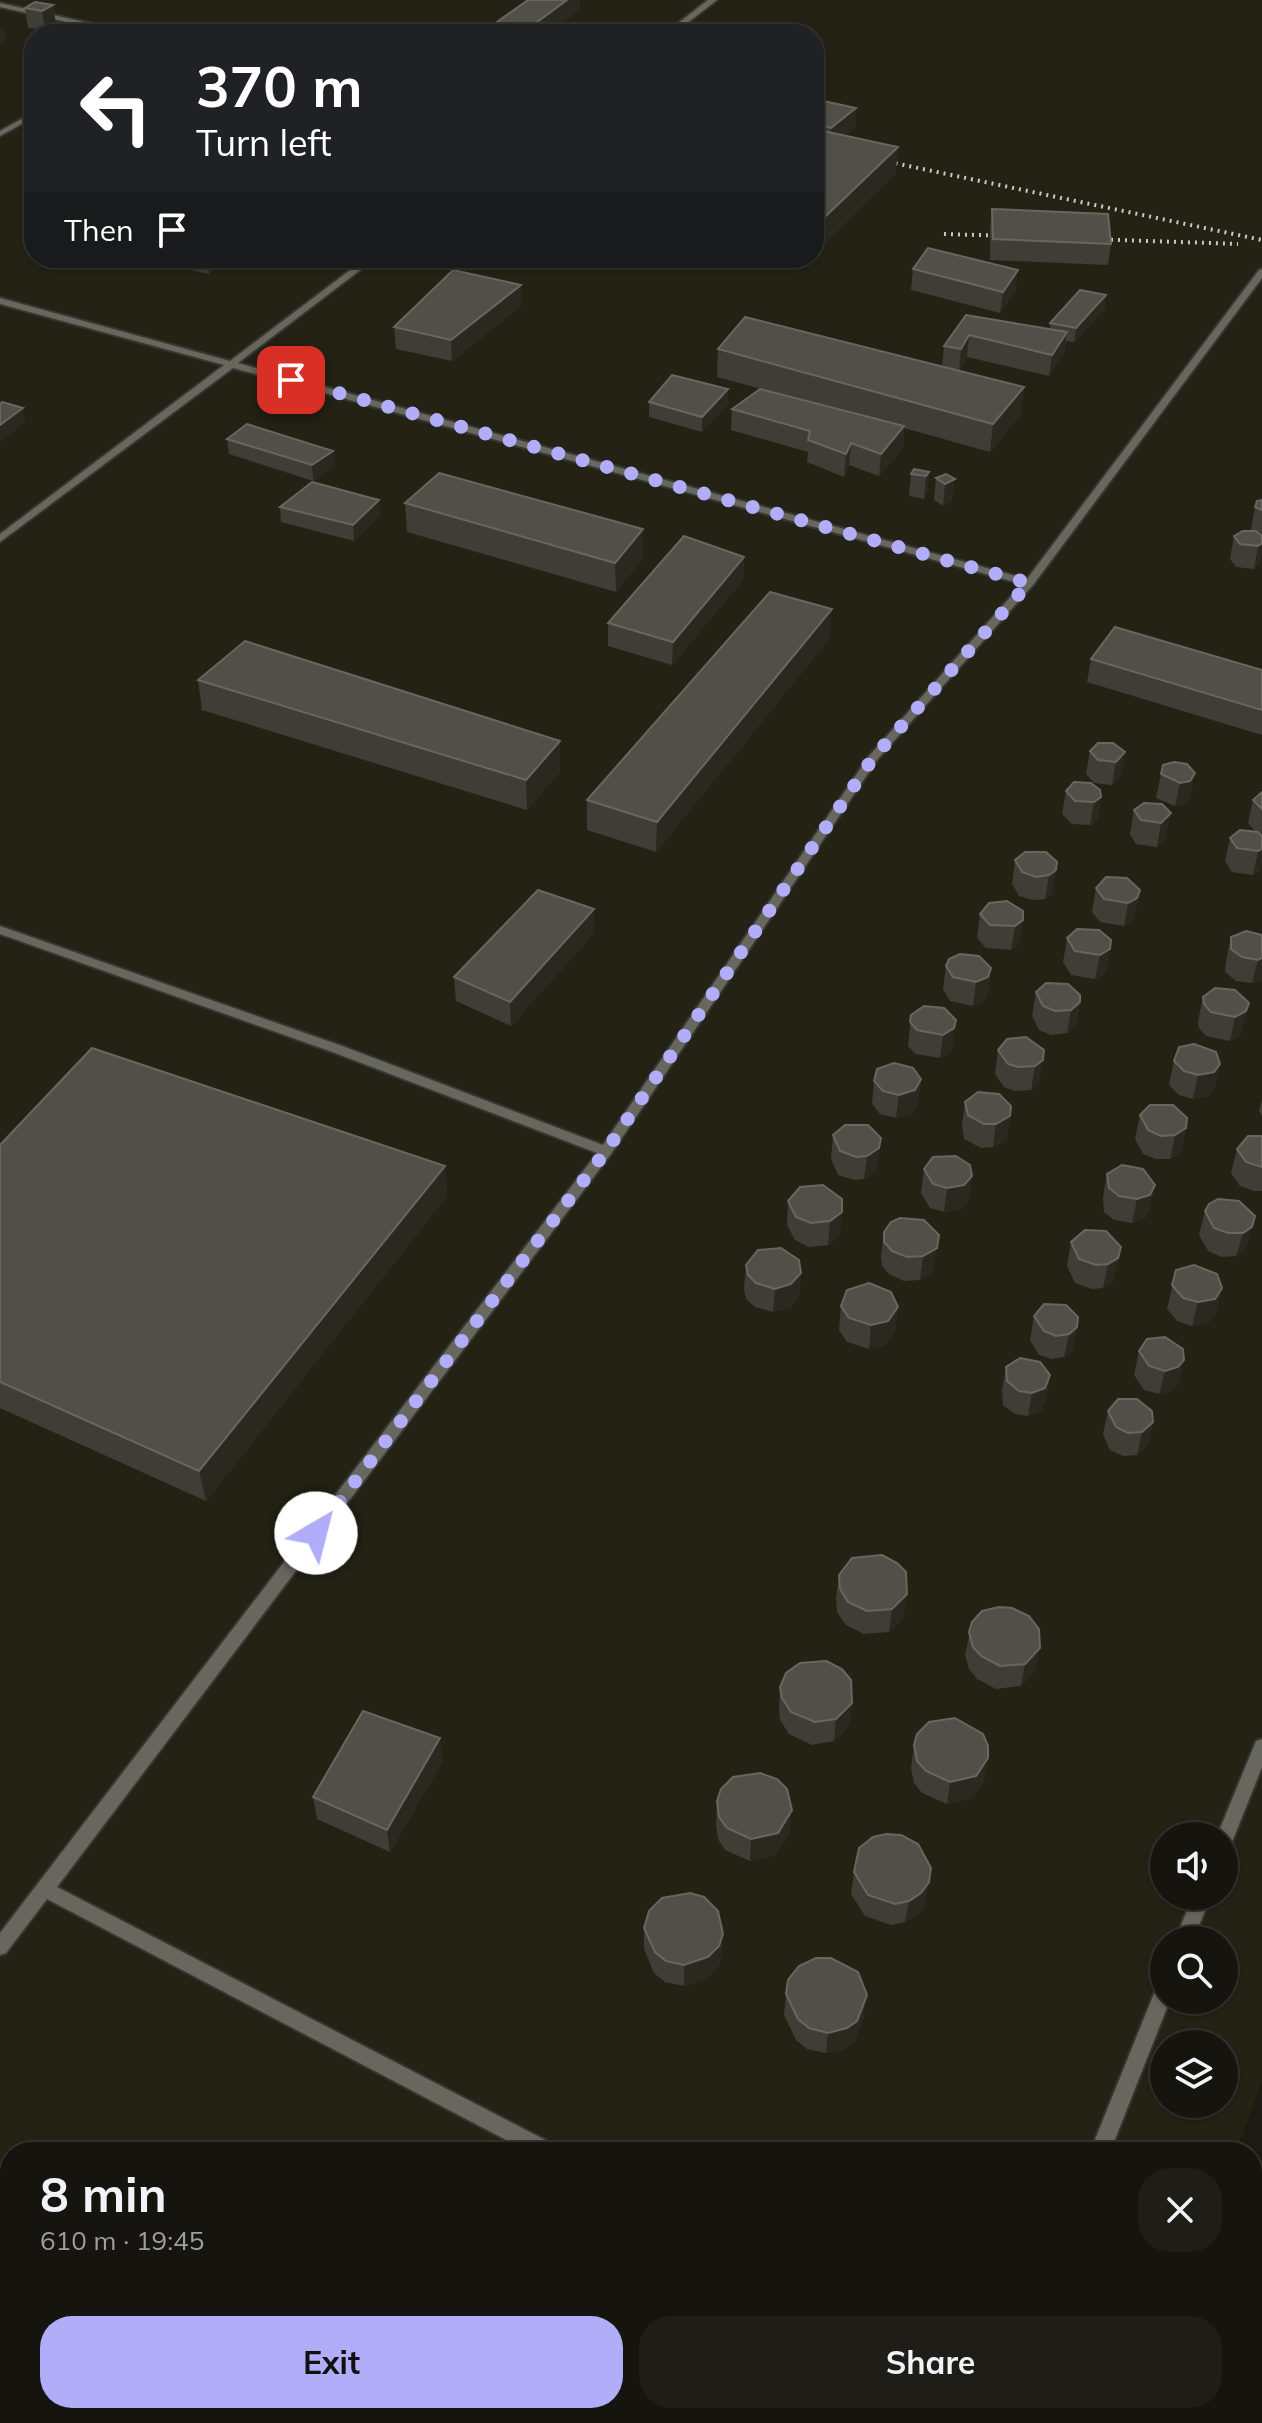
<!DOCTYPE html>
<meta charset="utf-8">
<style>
body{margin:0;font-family:Mulish,sans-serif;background:#1e1d17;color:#f1f3f6;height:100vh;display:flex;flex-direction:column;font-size:30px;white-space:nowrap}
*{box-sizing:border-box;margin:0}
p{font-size:26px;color:#9d9e9e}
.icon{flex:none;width:44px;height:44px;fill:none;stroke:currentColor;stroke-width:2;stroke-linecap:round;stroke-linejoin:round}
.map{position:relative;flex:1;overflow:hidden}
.sheet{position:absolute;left:0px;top:2142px;width:1262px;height:282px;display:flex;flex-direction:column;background:#15140e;border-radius:32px 32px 0 0;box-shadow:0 2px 6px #0004,0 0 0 2px #34332e}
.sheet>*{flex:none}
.top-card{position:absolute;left:24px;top:24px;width:800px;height:244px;border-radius:32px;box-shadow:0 2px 6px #0004,0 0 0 2px #34332e;background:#202124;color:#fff;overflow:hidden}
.fabs{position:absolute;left:1150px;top:1822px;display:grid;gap:16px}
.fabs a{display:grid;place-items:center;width:88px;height:88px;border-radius:50%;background:#15140e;box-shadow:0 2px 6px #0004,0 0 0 2px #34332e;font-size:40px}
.pin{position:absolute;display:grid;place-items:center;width:68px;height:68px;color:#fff;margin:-34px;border-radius:16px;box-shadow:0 4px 12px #0006}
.me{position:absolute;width:88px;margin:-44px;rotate:37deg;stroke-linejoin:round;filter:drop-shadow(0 0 6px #0008)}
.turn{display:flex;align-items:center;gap:28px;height:168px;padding:0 40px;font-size:36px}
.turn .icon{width:104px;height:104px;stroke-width:2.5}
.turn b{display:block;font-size:56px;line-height:68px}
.then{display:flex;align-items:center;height:76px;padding:0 40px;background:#0003;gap:16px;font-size:30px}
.round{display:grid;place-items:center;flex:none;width:84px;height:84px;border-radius:32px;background:#1e1d17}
.headline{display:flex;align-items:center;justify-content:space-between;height:136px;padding:0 40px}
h1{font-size:48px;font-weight:700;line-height:60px}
.primary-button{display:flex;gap:16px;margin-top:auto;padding:16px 40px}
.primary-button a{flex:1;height:92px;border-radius:32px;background:#b2adf9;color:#111;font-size:32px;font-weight:700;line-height:92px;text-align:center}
.primary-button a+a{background:#1e1d17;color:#f1f3f6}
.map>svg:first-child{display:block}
.built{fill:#232214;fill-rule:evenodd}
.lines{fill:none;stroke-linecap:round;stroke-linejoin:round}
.lane-casing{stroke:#363632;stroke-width:4}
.lane{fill:#67675d;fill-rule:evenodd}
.rail{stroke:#cacac4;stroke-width:4;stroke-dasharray:2 5;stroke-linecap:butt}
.wall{fill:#3e3e36}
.shaded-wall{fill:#292920}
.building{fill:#505048;stroke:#67675f;stroke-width:2}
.route{stroke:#b2adf9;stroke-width:14;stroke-dasharray:0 25.2}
</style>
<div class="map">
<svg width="1262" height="2423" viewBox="0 0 1262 2423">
<rect width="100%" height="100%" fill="#1c1b13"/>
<!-- built -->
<path class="built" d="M0,0H1262V2081L1236,2152H10V2414L0,2423ZM34,34H814V258H34ZM1164,1836H1224V1896H1164ZM1164,1940H1224V2000H1164ZM1164,2044H1224V2104H1164Z
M394,2414H1140L1137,2423H410Z"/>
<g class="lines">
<!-- lane casing -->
<g class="lane-casing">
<path id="lane" d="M708,0H717L673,34H664Z
M0,3L129,32L133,34H119L0,7Z
M34,112V117L0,136V131Z
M366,258H376L238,363L1027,579L1259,270L1262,269V278L1033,585L877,760L611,1154L57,1887L555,2145L558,2152H529L47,1899L6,1953L0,1955V1933L597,1153L335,1053L0,934V926L345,1047L603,1145L869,756L1022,584L233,368L0,542V534L224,365L0,304V298L230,361Z
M1262,1739V1767L1230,1847L1224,1849V1836H1217L1254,1746L1256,1741Z
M1193,1896H1211L1193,1940H1175Z
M1164,1982V2000H1170L1110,2152H1090L1155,1991L1158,1985Z"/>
</g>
<!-- lane -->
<use href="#lane" class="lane"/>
<!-- rail -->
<path class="rail" d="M875,159L1262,240
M944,234L1010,236
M1090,239L1238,244"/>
</g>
<!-- wall -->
<path class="wall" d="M53,5L56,24L45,30L28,28L25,8Z
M814,99L856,108L855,128L845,136L896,173L825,243L814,241Z
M992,209L1111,244L1108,265L990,260V230Z
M135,258H231L209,274Z
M665,258H689L680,266L665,262Z
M913,269L1016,291L1000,313L911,290Z
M521,285V306L452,361L396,349L394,327Z
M1106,295L1104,310L1074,342L1066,341L1064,354L1049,376L967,357L959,371L1024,387L1020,415L990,452L904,428L903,448L879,476L849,465L844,477L807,462L808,452L731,430L732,409L780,394L717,377L718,349L942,367L944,346L966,315L1050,329V323Z
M728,389V404L702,432L649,417V402Z
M227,439L335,466L313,481L229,454Z
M929,472L927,494L924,499L909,496L911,474Z
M946,474L952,501L943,506L934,500L936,478Z
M1262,500V535L1258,533L1261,561L1254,569L1236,567L1230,559L1234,536L1255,531L1251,530L1255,507Z
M405,503L643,558L616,592L407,532Z
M280,507L380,515L354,541L281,522Z
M744,557L743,580L672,665L608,646V623Z
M830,638L656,852L587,830V800Z
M1091,659L1262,670V735L1087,682Z
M198,680L560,772L527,810L202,710Z
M1090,751L1125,752L1121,775L1112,785L1094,783L1086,774Z
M1174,762L1191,797L1186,804L1175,806L1156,798L1163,765Z
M1066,791L1101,797L1097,821L1090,825L1072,824L1062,814Z
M1262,792V833H1259L1260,871L1253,875L1232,872L1225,861L1230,838L1256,832L1248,823L1253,800Z
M1162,804L1166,837L1157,847L1136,844L1130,834L1134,810Z
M1015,860L1057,862L1052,894L1045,899L1033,900L1019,896L1012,884Z
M1096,888L1140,890L1133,922L1124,926L1100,922L1092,912Z
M1007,901L1020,943L1011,950L986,948L977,938L980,914Z
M594,909V933L511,1026L456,1001L454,977Z
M1099,930L1106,973L1095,979L1071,975L1063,962L1067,938Z
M1262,935V980L1252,983L1236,981L1225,972L1226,961L1231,937Z
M946,966L991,968L988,992L985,1000L973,1006L950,1001L943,989Z
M1235,990L1241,1035L1230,1041L1206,1036L1199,1028L1198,1021L1203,997Z
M1036,992L1080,1002L1076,1026L1067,1033L1051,1035L1039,1030L1032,1016Z
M924,1006L953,1044L951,1052L940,1058L915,1054L908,1046L911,1015Z
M1179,1047L1215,1087L1208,1096L1193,1099L1179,1095L1169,1085L1174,1061Z
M998,1050H1044L1039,1084L1031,1090L1015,1091L1004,1087L995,1074Z
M921,1079L918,1102L912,1114L896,1118L880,1114L872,1104L874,1081Z
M1262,1099V1116L1259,1111Z
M965,1102L1011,1106L1006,1140L993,1147L981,1148L964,1139L962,1125Z
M1140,1115L1186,1128L1181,1152L1170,1159H1156L1143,1154L1135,1139Z
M833,1135L881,1138L876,1172L864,1179L854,1180L838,1175L831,1159Z
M1262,1136V1191H1254L1240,1186L1231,1173L1237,1149Z
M0,1145L445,1166L447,1196L206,1501L0,1408Z
M924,1169L972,1176L969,1200L961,1209L944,1212L930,1208L921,1193Z
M1107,1174L1150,1208L1145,1218L1132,1223L1114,1220L1104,1212L1103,1197Z
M823,1185L840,1235L828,1245L809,1247L795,1240L787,1225L788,1201Z
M1239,1201L1246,1250L1236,1256L1222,1257L1208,1251L1199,1235L1205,1211Z
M900,1218L933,1271L920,1280L904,1281L889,1274L882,1266L881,1256L884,1232Z
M1071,1242L1121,1247L1113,1281L1103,1288L1092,1289L1075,1283L1067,1266Z
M746,1265L801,1273L799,1297L790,1308L773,1312L755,1307L746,1299L744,1289Z
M1176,1270L1222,1288L1216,1312L1209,1322L1192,1326L1177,1321L1167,1309Z
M841,1306L898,1307L895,1331L885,1345L869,1349L847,1342L839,1330Z
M1034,1316L1077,1327L1072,1351L1064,1357L1052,1359L1039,1355L1030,1340Z
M1139,1351L1184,1360L1178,1384L1172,1391L1159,1394L1144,1390L1134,1375Z
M1006,1367L1050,1375L1046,1399L1041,1411L1028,1416L1015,1414L1003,1405L1002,1390Z
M1108,1411L1153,1422L1148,1445L1137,1455L1123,1456L1110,1450L1103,1434Z
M852,1558L904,1617L889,1632L864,1634L846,1625L837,1612L836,1598L839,1575Z
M972,1622L1035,1671L1021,1686L996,1689L977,1679L969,1669L965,1655Z
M780,1687L852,1703L849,1726L834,1741L812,1745L789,1734L780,1720L779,1709Z
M914,1745L988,1758L984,1781L972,1798L947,1804L922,1793L914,1783L911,1768Z
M443,1761L390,1852L317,1819L313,1797Z
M717,1801L790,1832L776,1855L750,1861L725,1850L718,1839L716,1823Z
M854,1872L925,1904L918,1915L905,1922L891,1925L865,1916L851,1894Z
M644,1928L722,1955L718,1967L707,1978L684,1986L665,1982L654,1973L644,1949Z
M788,1980L864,2016L854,2042L844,2049L826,2053L807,2049L796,2040L784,2015Z"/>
<!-- shaded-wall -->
<path class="shaded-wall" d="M567,0H580V10L548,34H521Z
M53,5L56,24L45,30L42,11Z
M4,26L6,39L0,44V29Z
M856,108L855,128L830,148L831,128Z
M898,147L896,173L825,243L826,216Z
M207,258H231L209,274Z
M680,258H689L680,266Z
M1018,270L1016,291L1000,313L1003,292Z
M521,285V306L452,361L451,340Z
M1106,295L1104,310L1074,342L1076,328Z
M1067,332L1064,354L1049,376L1052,355Z
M969,335L967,357L959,371L961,349Z
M1024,387L1020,415L990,452L993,424Z
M728,389V404L702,432V417Z
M23,408L25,423L0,442V425Z
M904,426L903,448L879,476L881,454Z
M851,443L849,465L844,477L846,454Z
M333,451L335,466L313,481L312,465Z
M929,472L927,494L924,499L926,476Z
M955,479L952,501L943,506L945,484Z
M379,500L380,515L354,541L353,525Z
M643,529V558L616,592L615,563Z
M1262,543L1261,561L1254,569L1258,546Z
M744,557L743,580L672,665L673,642Z
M832,609L830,638L656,852L657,822Z
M560,741V772L527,810L526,780Z
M1125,752L1121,775L1112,785L1116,762Z
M1195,773L1191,797L1186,804L1175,806L1180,783Z
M1101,797L1097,821L1090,825L1094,802Z
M1171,813L1166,837L1157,847L1161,823Z
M1262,849V863L1260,871L1253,875L1258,851Z
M1056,870L1052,894L1045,899L1049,875Z
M1140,890L1133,922L1124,926L1128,903Z
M594,909V933L511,1026L510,1002Z
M1023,920L1020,943L1011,950L1015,926Z
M1110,949L1106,973L1095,979L1100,955Z
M1262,958V980L1252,983L1258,960Z
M991,968L988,992L985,1000L973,1006L976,982Z
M1080,1002L1076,1026L1067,1033L1071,1010Z
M1249,1003L1241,1035L1230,1041L1235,1017Z
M956,1020L953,1044L951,1052L940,1058L943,1035Z
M1043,1060L1039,1084L1031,1090L1035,1066Z
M1220,1064L1215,1087L1208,1096L1193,1099L1198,1075Z
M921,1079L918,1102L912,1114L896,1118L899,1095Z
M1010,1116L1006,1140L993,1147L996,1124Z
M1186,1128L1181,1152L1170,1159L1175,1135Z
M881,1138L876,1172L864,1179L867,1156Z
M445,1166L447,1196L206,1501L199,1471Z
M972,1176L969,1200L961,1209L944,1212L947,1188Z
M1155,1185L1150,1208L1145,1218L1132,1223L1137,1199Z
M842,1212L840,1235L828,1245L830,1221Z
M1252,1227L1246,1250L1236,1256L1243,1233Z
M939,1235L933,1271L920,1280L923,1256Z
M1121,1247L1113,1281L1103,1288L1108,1264Z
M801,1273L799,1297L790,1308L773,1312L775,1289Z
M1222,1288L1216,1312L1209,1322L1192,1326L1198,1302Z
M898,1307L895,1331L885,1345L869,1349L871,1325Z
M1077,1327L1072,1351L1064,1357L1069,1334Z
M1184,1360L1178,1384L1172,1391L1159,1394L1165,1371Z
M1050,1375L1046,1399L1041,1411L1028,1416L1032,1393Z
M1153,1422L1148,1445L1137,1455L1142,1432Z
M907,1594L904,1617L889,1632L892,1609Z
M1040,1648L1035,1671L1021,1686L1025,1664Z
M852,1703L849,1726L834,1741L836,1719Z
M440,1738L443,1761L390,1852L387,1830Z
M988,1758L984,1781L972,1798L947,1804L950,1782Z
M792,1810L790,1832L776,1855L750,1861L751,1839Z
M929,1882L925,1904L918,1915L905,1922L909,1901Z
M723,1934L722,1955L718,1967L707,1978L684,1986V1965Z
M867,1995L864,2016L854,2042L844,2049L826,2053L828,2033Z
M85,2414H104L98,2423H79Z"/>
<!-- building -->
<path class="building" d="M528,0H567L521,34H480Z
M35,2L53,5L42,11L25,8Z
M814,99L856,108L831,128L814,124Z
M814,129L898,147L826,216L814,214Z
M992,209L1108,214L1111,244L993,239Z
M928,248L1018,270L1003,292L913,269Z
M453,270L521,285L451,340L394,327Z
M1080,290L1106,295L1076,328L1050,323Z
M966,315L1067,332L1052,355L969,335L961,349L944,346Z
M745,317L1024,387L993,424L718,349Z
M672,375L728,389L702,417L649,402Z
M760,389L904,426L881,454L851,443L846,454L808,440L810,431L732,409Z
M2,402L23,408L0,425V404Z
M247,424L333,451L312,465L227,439Z
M914,469L929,472L926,476L911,474Z
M439,473L643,529L615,563L405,503Z
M946,474L955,479L945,484L936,478Z
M312,482L379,500L353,525L280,507Z
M1262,500V510L1255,507L1257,501Z
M1243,531H1256L1262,536V543L1258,546L1240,544L1234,536Z
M684,536L744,557L673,642L608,623Z
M770,592L832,609L657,822L587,800Z
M1115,627L1262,670V710L1091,659Z
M245,641L560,741L526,780L198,680Z
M1098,743H1113L1125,752L1116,762L1098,760L1090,751Z
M1174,762L1187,764L1195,773L1190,781L1180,783L1161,774L1163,765Z
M1074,782L1091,783L1100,790L1101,797L1094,802L1075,801L1066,791Z
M1262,792V809L1253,800Z
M1144,803L1162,804L1171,813L1161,823L1141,820L1134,810Z
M1240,830L1258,832L1262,836V849L1258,851L1237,848L1230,838Z
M1025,852H1046L1057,862L1056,870L1049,875L1036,877L1022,872L1015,860Z
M1106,877L1127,878L1140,890L1137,898L1128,903L1104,899L1096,888Z
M538,890L594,909L510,1002L454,977Z
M1007,901L1023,911V920L1015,926L990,925L980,914L989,903Z
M1077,929L1099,930L1111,940L1110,949L1100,955L1075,951L1067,938Z
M1246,931L1262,935V958L1258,960L1242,957L1231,949V937Z
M960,954L979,956L991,968L988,977L976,982L953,977L946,966L949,959Z
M1046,983L1068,984L1080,995V1002L1071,1010L1055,1011L1043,1006L1036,992Z
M1215,988L1235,990L1249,1003L1246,1011L1235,1017L1211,1012L1204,1004L1203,997Z
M924,1006L944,1008L956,1020L954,1028L943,1035L917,1030L910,1022L911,1015Z
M1026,1037L1044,1050L1043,1060L1035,1066L1018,1067L1008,1064L998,1050L1007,1039Z
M1194,1044L1216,1052L1220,1064L1214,1072L1198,1075L1184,1071L1174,1061L1179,1047Z
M92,1048L445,1166L199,1471L0,1382V1145Z
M894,1063L913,1068L921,1079L915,1090L899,1095L883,1091L874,1081L877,1069Z
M978,1092L999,1094L1011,1106L1010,1116L996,1124H984L968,1115L965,1102Z
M1150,1105H1173L1187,1118L1186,1128L1175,1135L1161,1136L1148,1130L1140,1115Z
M845,1125H868L881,1138L879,1148L867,1156L856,1157L840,1151L833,1135Z
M1248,1136H1262V1167L1246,1162L1237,1149Z
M956,1156L970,1165L972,1176L964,1185L947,1188L933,1184L924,1169L933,1157Z
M1122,1165L1143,1169L1155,1185L1150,1195L1137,1199L1119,1196L1109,1188L1107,1174Z
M823,1185L842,1199V1212L830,1221L811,1223L796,1217L788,1201L800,1187Z
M1218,1199L1239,1201L1255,1216L1252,1227L1243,1233H1228L1214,1228L1205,1211L1209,1204Z
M900,1218L924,1220L939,1235L937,1248L923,1256L907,1257L892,1251L884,1242V1232L891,1222Z
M1085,1230L1106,1231L1121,1247L1118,1258L1108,1264L1096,1265L1079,1259L1071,1242Z
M781,1248L799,1260L801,1273L791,1284L775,1289L756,1283L748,1275L746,1265L758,1250Z
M1194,1265L1217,1274L1222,1288L1215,1299L1198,1302L1183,1298L1172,1285L1176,1270Z
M869,1283L891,1292L898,1307L888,1321L871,1325L849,1318L841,1306L847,1290Z
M1044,1304L1066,1305L1078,1317L1077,1327L1069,1334L1056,1336L1044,1331L1034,1316Z
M1165,1337L1183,1349L1184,1360L1178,1367L1165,1371L1149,1366L1139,1351L1147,1339Z
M1020,1358L1040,1362L1050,1375L1045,1388L1032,1393L1019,1391L1007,1381L1006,1367Z
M1118,1399H1137L1152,1411L1153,1422L1142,1432L1128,1433L1116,1427L1108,1411Z
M882,1555L897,1563L906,1572L907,1594L892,1609L867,1611L848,1602L840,1589L839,1575L852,1558Z
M999,1607L1012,1608L1029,1616L1039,1629L1040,1648L1025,1664L1000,1666L981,1656L973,1647L969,1632L972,1622L982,1611Z
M826,1661L842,1669L851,1680L852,1703L836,1719L815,1722L791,1712L782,1698L780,1687L786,1673L800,1663Z
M363,1711L440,1738L387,1830L313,1797Z
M955,1718L983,1734L988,1746V1758L976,1776L950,1782L926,1771L917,1761L914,1745L917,1734L929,1722Z
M760,1773L777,1779L787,1789L792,1810L778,1833L751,1839L727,1828L719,1817L717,1801L721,1789L733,1777Z
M886,1834L901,1835L918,1844L931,1868L929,1882L921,1893L909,1901L895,1904L868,1895L854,1872L859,1848L873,1837Z
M690,1893L704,1897L718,1911L723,1934L719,1946L708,1957L684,1965L666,1961L655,1952L644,1928L649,1911L662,1898Z
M816,1958H831L858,1972L867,1995L857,2021L847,2028L828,2033L809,2028L798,2019L786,1994L788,1980L799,1966Z
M10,2356V2414H85L79,2423H0V2372Z"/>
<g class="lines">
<!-- route -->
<path class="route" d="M291,380L1029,583L873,758L606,1151L316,1533"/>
</g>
</svg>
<div class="fabs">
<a><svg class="icon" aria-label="sound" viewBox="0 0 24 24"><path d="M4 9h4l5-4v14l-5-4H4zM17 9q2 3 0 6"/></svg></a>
<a><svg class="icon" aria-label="search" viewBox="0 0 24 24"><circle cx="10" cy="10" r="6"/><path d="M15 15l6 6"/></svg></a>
<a><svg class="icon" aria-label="layers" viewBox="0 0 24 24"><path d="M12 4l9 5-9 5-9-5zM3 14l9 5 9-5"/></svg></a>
</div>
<div class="pin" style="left:291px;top:380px;background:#d93025"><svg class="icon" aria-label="arrive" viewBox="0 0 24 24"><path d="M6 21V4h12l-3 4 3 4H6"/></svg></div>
<svg class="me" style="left:316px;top:1533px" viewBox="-20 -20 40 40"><circle r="19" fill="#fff"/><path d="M0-13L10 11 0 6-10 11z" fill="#b2adf9"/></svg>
<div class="top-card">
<div class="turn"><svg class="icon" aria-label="left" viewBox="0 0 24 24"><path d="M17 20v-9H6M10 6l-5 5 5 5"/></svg><div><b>370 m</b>Turn left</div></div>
<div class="then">Then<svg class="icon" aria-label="arrive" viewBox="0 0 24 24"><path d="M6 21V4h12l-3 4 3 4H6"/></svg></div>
</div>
<section class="sheet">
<div class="headline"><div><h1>8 min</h1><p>610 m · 19:45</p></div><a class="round"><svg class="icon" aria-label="close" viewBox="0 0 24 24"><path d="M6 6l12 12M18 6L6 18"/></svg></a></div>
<div class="primary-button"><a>Exit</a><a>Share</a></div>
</section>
</div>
